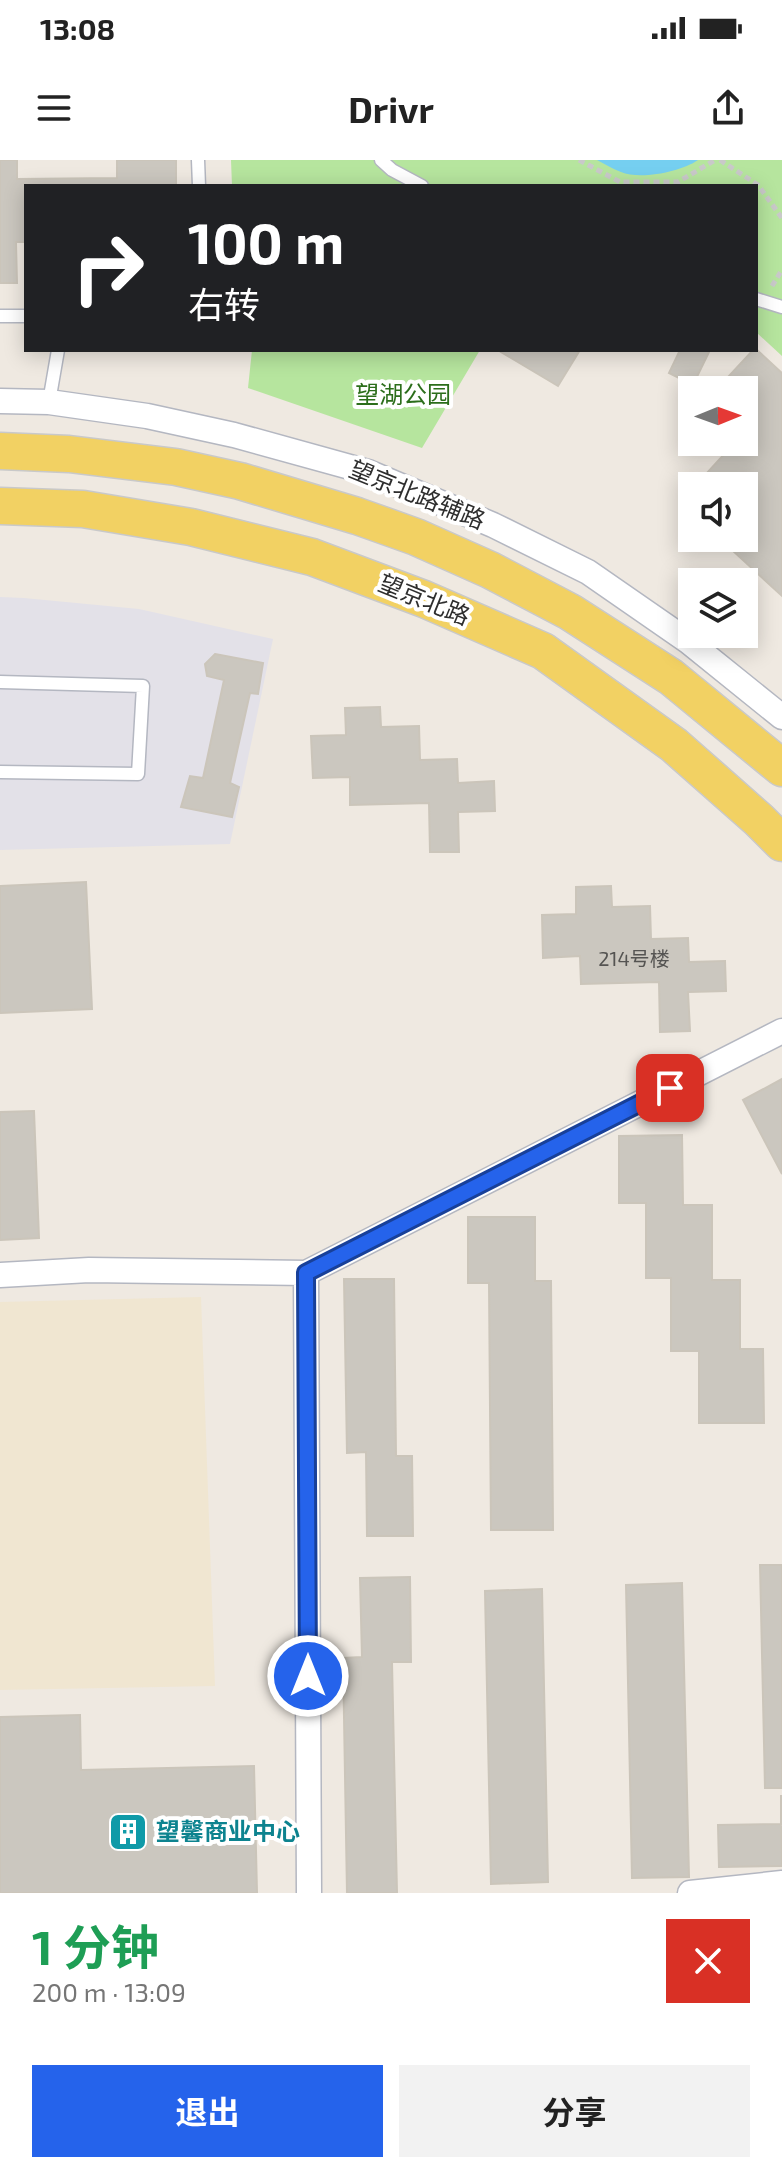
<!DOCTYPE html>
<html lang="zh">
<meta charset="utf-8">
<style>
body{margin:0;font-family:"Exo 2","Noto Sans SC",sans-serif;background:#f2f2f2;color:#222;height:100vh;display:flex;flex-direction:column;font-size:30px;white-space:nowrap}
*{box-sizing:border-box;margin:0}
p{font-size:26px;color:#767676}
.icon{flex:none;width:44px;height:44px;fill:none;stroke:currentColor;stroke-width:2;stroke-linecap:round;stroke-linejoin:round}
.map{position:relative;height:1733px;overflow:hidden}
.sheet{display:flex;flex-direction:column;background:#fff;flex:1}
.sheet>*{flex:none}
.banner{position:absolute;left:24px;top:24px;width:734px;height:168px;border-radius:0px;box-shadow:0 4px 20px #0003;background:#202124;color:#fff;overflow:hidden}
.needle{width:52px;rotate:89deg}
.tools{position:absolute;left:678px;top:216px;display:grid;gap:16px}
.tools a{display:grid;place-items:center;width:80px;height:80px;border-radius:0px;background:#fff;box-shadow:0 4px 20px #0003;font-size:40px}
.pin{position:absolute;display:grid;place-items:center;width:68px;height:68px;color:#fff;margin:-34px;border-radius:16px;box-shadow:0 4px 12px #0006}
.me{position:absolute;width:88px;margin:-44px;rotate:0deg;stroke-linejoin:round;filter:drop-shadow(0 0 6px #0008)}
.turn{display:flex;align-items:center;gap:28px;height:168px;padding:0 32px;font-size:36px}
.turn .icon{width:104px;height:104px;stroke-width:2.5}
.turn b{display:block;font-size:56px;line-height:68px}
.round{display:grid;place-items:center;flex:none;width:84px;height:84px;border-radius:0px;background:#f2f2f2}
.overview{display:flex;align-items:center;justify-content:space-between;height:136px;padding:0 32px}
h1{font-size:48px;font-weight:700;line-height:60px;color:#1e9e55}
.action{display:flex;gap:16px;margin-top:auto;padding:16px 32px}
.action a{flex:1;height:92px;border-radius:0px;background:#2563eb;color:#fff;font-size:32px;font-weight:700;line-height:92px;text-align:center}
.action a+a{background:#f2f2f2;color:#222}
.status{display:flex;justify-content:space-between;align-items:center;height:56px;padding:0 40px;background:#fff;direction:ltr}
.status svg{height:22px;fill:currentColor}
header{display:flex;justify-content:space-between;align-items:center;height:104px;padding:0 32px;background:#fff;font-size:36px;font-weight:700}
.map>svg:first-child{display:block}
.industrial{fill:#e3e1e8}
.education{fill:#f0e6d1}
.green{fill:#b6e59e}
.water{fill:#75cff0}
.building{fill:#cbc7bf;stroke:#cbc5ba;stroke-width:2}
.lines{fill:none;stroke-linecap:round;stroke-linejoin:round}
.lane-casing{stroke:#b4b7c1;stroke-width:15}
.street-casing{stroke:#b4b7c1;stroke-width:27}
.primary-casing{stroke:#c9c9c9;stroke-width:39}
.path{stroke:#c9c9c9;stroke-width:5;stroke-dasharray:6 4;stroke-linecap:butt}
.lane{stroke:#fff;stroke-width:12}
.street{stroke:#fff;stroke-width:24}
.primary{stroke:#f2d163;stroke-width:36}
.route-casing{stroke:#184099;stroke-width:20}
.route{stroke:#2563eb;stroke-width:14}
.labels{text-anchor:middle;stroke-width:8;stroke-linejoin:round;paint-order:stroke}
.number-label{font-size:20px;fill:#555452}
.park-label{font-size:24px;fill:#2c6e1b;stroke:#fff}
.street-label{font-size:24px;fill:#2e2e2e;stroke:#fff}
.culture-label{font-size:24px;font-weight:bold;fill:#0d838f;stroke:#fff;text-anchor:start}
</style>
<div class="status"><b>13:08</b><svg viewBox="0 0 49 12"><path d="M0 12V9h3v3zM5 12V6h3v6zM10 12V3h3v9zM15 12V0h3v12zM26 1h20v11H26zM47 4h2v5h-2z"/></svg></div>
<header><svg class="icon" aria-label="menu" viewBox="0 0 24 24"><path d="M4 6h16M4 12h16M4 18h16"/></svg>Drivr<svg class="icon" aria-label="share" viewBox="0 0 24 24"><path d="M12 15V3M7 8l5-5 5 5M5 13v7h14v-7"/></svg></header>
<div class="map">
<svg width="782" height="1733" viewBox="0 0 782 1733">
<rect width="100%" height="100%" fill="#efe9e1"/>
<!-- industrial -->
<path class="industrial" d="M0,437L24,438L139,449L273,479L230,684L0,690Z"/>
<!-- education -->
<path class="education" d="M201,1137L215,1526L0,1530V1142Z"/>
<!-- green -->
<path class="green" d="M231,0H782V196L756,172V26H232Z
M252,190H480L422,288L248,228Z"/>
<!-- water -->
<path class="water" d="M597,0H698C681,12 640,20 621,12C613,9 605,4 597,0Z"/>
<!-- building -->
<path class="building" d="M0,0H17V19L117,18V0H176V26H26V82H16L17,123H0Z
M756,189L782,213V436L719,378H744V326H695L729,289L721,282H744V230H716L753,190Z
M503,190H580L558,226L501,192Z
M680,190H710L693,225L669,213Z
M692,330V353L680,342Z
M215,494L263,503L258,534L250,533L230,623L239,627L232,657L181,647L190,616L203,618L224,520L207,516L205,504Z
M380,547L381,567L419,566L420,600L457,599L458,623L494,621L495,651L458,652L459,692H430L429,643L350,645V617L313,618L311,576L346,575L345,548Z
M86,722L92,849L0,853V726Z
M611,726L612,747L650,746L651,779L688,778L689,802L725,801L726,831L688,832L690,871L660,872L659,822L581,824L580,796L543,798L542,755L576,754V727Z
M782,919V1014L743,940Z
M34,951L39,1078L0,1080V952Z
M682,975L683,1045H712V1120H740V1189H763L764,1263H699V1191H671V1118H646V1043H619V976Z
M468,1057H535V1121H551L553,1370H491L489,1123H468Z
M344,1119H394L396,1296H412L413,1376H367L366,1292L347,1293Z
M760,1405H782V1628H765Z
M410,1417L411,1502H392L397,1733H347L343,1498L362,1497L360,1418Z
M682,1423L689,1717L632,1718L626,1425Z
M542,1429L548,1722L491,1724L485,1431Z
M80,1555L81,1610L254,1606L257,1733H0V1557Z
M781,1635L782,1706L719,1707L718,1665L781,1664Z"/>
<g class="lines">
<!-- lane casing -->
<g class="lane-casing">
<path id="lane" d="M198,0L199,26
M381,0L392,10L422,26
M756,139L782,147
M0,156H26
M49,242L58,190
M0,522L143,526L138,614L0,612"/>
</g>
<!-- street casing -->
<g class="street-casing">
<path id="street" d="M0,241L49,242L147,256L234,275L368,312L493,365L588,412L689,482L782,557
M306,1113L309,1733
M0,1115L89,1110L306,1113L782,871
M690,1733L782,1723"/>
</g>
<!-- primary casing -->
<g class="primary-casing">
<path id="primary" d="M0,291L69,294L176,307L240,321L357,356L416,377L490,410L570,452L671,517L782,608
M0,346L83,349L191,367L312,397L424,439L543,491L674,585L759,660L782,683"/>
</g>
<!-- path -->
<path class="path" d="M579,0L620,22H678L715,0
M720,0L758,25L782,58
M772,126L782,110"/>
<!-- lane -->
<use href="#lane" class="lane"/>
<!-- street -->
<use href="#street" class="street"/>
<!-- primary -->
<use href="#primary" class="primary"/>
</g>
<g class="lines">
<!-- route casing -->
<g class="route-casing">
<path id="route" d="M308,1516L306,1113L670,928"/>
</g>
<!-- route -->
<use href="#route" class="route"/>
</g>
<!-- icons -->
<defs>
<g id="building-square" transform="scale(2)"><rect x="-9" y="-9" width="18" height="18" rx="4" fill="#0f9aa8" stroke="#fff"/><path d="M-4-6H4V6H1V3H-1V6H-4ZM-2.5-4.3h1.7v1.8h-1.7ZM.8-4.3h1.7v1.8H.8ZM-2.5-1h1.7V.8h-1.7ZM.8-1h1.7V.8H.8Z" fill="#fff"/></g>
</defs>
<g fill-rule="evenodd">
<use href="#building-square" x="128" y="1672"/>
</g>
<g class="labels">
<!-- number labels -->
<g class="number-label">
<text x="634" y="806">214号楼</text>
</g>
<!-- park labels -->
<g class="park-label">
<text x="403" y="243">望湖公园</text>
</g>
<!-- street labels -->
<g class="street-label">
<text transform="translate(417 335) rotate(22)" y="8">望京北路辅路</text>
<text transform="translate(424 440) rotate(22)" y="8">望京北路</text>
</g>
<!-- culture labels -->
<g class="culture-label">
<text x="156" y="1680">望馨商业中心</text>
</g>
</g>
</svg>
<div class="tools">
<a><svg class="needle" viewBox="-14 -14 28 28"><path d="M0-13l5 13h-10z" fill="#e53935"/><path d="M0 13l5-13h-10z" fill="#767676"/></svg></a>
<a><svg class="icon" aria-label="sound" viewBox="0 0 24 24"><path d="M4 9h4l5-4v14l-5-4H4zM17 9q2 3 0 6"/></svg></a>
<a><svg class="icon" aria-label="layers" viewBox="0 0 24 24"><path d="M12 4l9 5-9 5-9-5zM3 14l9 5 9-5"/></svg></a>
</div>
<div class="pin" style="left:670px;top:928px;background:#d93025"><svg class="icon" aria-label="arrive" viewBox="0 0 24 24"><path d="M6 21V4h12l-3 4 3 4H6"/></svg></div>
<svg class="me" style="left:308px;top:1516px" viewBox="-20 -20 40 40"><circle r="17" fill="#2563eb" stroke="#fff" stroke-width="3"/><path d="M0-11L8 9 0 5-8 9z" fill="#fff"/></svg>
<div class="banner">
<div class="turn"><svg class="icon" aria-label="right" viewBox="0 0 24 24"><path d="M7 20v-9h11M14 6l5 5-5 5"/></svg><div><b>100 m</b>右转</div></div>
</div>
</div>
<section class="sheet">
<div class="overview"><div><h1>1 分钟</h1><p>200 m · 13:09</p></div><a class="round" style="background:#d93025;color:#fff"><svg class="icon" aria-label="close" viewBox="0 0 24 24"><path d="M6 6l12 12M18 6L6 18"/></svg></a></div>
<div class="action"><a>退出</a><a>分享</a></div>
</section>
